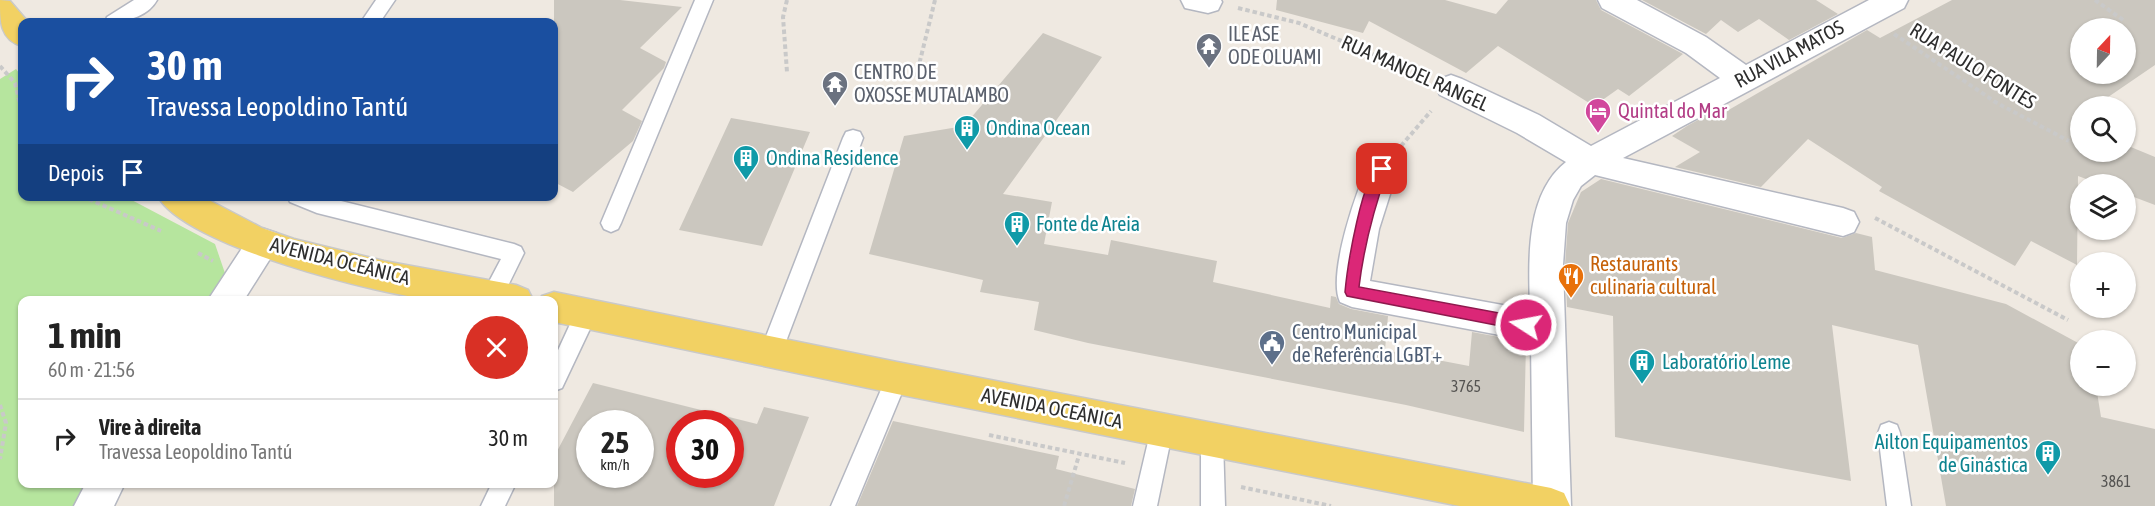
<!DOCTYPE html>
<html lang="pt">
<meta charset="utf-8">
<style>
body{margin:0;font-family:"Asap Condensed",sans-serif;background:#f2f2f2;color:#222;height:100vh;display:flex;flex-direction:column;font-size:22px;white-space:nowrap}
*{box-sizing:border-box;margin:0}
p{font-size:20px;color:#767676}
.icon{flex:none;width:33px;height:33px;fill:none;stroke:currentColor;stroke-width:2;stroke-linecap:round;stroke-linejoin:round}
.map{position:relative;flex:1;overflow:hidden}
.drawer{position:absolute;left:18px;top:296px;width:540px;height:192px;display:flex;flex-direction:column;background:#fff;border-radius:12px;box-shadow:0 2px 4px #0004}
.drawer>*{flex:none}
.guide{position:absolute;left:18px;top:18px;width:540px;height:183px;border-radius:12px;box-shadow:0 2px 4px #0004;background:#1a4fa0;color:#fff;overflow:hidden}
.needle{width:39px;rotate:22deg}
.controls{position:absolute;left:2070px;top:18px;display:grid;gap:12px}
.controls a{display:grid;place-items:center;width:66px;height:66px;border-radius:50%;background:#fff;box-shadow:0 2px 4px #0004;font-size:30px}
.speed{position:absolute;left:576px;top:410px;display:flex;gap:12px;font-size:30px;font-weight:700;text-align:center}
.speed>*{display:grid;place-content:center;width:78px;height:78px;border-radius:50%;background:#fff;box-shadow:0 2px 4px #0004;line-height:1}
.speed small{font-size:15px;font-weight:400}
.speed .limit{border:9px solid #d22;background:#fff;color:#111}
.pin{position:absolute;display:grid;place-items:center;width:51px;height:51px;color:#fff;margin:-26px;border-radius:12px;box-shadow:0 3px 9px #0006}
.me{position:absolute;width:66px;margin:-33px;rotate:281deg;stroke-linejoin:round;filter:drop-shadow(0 0 4px #0008)}
.turn{display:flex;align-items:center;gap:21px;height:126px;padding:0 30px;font-size:27px}
.turn .icon{width:78px;height:78px;stroke-width:2.5}
.turn b{display:block;font-size:42px;line-height:51px}
.then{display:flex;align-items:center;height:57px;padding:0 30px;background:#0003;gap:12px;font-size:22px}
.round{display:grid;place-items:center;flex:none;width:63px;height:63px;border-radius:32px;background:#f2f2f2}
.head{display:flex;align-items:center;justify-content:space-between;height:102px;padding:0 30px}
h1{font-size:36px;font-weight:700;line-height:45px}
ul{padding:0;list-style:none}
li{display:flex;align-items:center;gap:18px;height:78px;padding:0 30px;border-top:2px solid #e0e0e0}
li div{flex:1}
li b{display:block;font-size:22px}
li em{font-style:normal}
.map>svg:first-child{display:block}
.green{fill:#b6e59e}
.building{fill:#cbc7bf;fill-rule:evenodd}
.lines{fill:none;stroke-linecap:round;stroke-linejoin:round}
.lane-casing{stroke:#b4b7c1;stroke-width:3}
.street-casing{stroke:#b4b7c1;stroke-width:3}
.primary-casing{stroke:#c9c9c9;stroke-width:3}
.path{stroke:#c9c9c9;stroke-width:4;stroke-dasharray:4.5 3;stroke-linecap:butt}
.lane{fill:#fff;fill-rule:evenodd}
.street{fill:#fff;fill-rule:evenodd}
.primary{fill:#f2d163;fill-rule:evenodd}
.route{fill:#db2777;stroke:#8e194d;stroke-width:1.5}
.labels{text-anchor:middle;stroke-width:5;stroke-linejoin:round;paint-order:stroke}
.number-label{font-size:16px;fill:#555452}
.worship-label{font-size:20px;fill:#5b616d;stroke:#fff;text-anchor:start}
.street-label{font-size:20px;fill:#2e2e2e;stroke:#fff}
.hotel-label{font-size:20px;fill:#b23c85;stroke:#fff;text-anchor:start}
.culture-label{font-size:20px;fill:#0d838f;stroke:#fff;text-anchor:start}
.food-label{font-size:20px;fill:#c56008;stroke:#fff;text-anchor:start}
.service-label{font-size:20px;fill:#4e5e75;stroke:#fff;text-anchor:start}
</style>
<div class="map">
<svg width="2155" height="506" viewBox="0 0 2155 506">
<rect width="100%" height="100%" fill="#efe9e1"/>
<!-- green -->
<path class="green" d="M16,69L22,77V196L126,197L215,244L228,282L216,300H22V483H98L83,506H0V79Z"/>
<!-- building -->
<path class="building" d="M554,0H620L682,7L640,48L666,62L664,68L622,110L642,121L633,141L573,192L554,182Z
M1277,0H1445L1496,14L1508,0H1596L1601,10L1683,54L1629,96L1618,89L1594,106L1498,46L1466,73L1369,21L1363,33L1276,10Z
M1642,0H1816L1838,14L1789,40L1759,19L1738,32L1721,20L1706,34Z
M1952,0H2155V65L2095,106H2080V117L2070,124L2080,128V152H2126V145L2155,157V205L2126,194V184H2100L2078,176L2077,265L2031,241L2015,266L1879,191L1882,187L1808,139L1761,187L1675,167L1700,152L1672,136L1687,126L1707,115L1713,119L1867,30L1880,38ZM2080,28H2126V74H2080Z
M1043,33L1102,57L1003,194L1052,202L1044,244L1108,255L1111,240L1217,261L1213,282L1330,308L1331,296L1336,297L1339,304L1351,309L1388,316L1385,350L1469,366L1472,332L1526,342L1524,432L1406,405L1088,343L1034,330L1039,302L980,292L983,280L869,254L904,136L964,126Z
M731,118L810,132L762,246L679,230Z
M1601,179L1842,238L1856,233L1872,237L1875,270L2006,304L2080,344V386H2096L2101,417L2155,429V506H1946L1918,345L1832,325L1851,481L1615,437L1613,316L1567,307L1565,265L1568,223L1581,192Z
M593,383L757,424L764,407L809,417L774,506H554V457ZM590,423H640V474H590ZM680,423H730V474H680Z
M893,421L1059,456L1056,469L1135,489L1131,506H857Z"/>
<g class="lines">
<!-- lane casing -->
<g class="lane-casing">
<path id="lane" d="M134,0H157C147,18 124,22 105,22L107,17Z
M376,0H395L380,22H361Z
M695,0H713L621,223L618,229L611,232L604,229L601,223Z
M853,130L860,132L863,138L782,352L779,359L771,362L763,359L760,352L843,138L846,132Z
M287,196H321L514,244L521,247L524,253L501,300H485L482,295L501,259L317,213L290,202Z
M586,304L594,307L597,314L562,388L554,391V359L578,307Z
M897,368L905,371L908,378L855,506H831L889,371Z
M1162,418L1170,421L1173,429L1157,506H1133L1151,429L1154,421Z
M1889,422L1897,425L1900,433L1911,506H1887L1878,433L1881,425Z
M1212,429L1220,432L1223,440L1225,506H1201V440L1204,432Z
M492,483H516L505,506H481Z"/>
</g>
<!-- street casing -->
<g class="street-casing">
<path id="street" d="M1181,0H1221L1222,2L1218,10L1208,13L1185,8Z
M1598,0H1637L1706,37L1746,65L1869,0H1908L1904,8L1623,158L1843,208L1854,212L1859,222L1854,232L1843,236L1595,175L1581,186L1573,200L1566,223L1563,265L1571,506H1533L1531,341L1352,307L1340,302C1327,275 1357,187 1371,160L1382,156L1393,160L1398,169L1379,229L1370,281L1530,310C1529,264 1524,195 1566,162L1517,133L1440,95L1436,87L1440,79L1451,75L1462,79L1539,115L1591,146L1720,78L1686,53L1602,8Z
M264,229L276,233L280,243L244,300H208L252,233Z
M86,483H125L114,506H74Z"/>
</g>
<!-- primary casing -->
<g class="primary-casing">
<path id="primary" d="M0,0L10,1L28,22H22V46C0,40 0,21 0,0Z
M158,196H201L262,228L294,239L384,261L516,285L528,290L533,300C501,300 468,302 437,300C382,296 182,245 158,196Z
M554,292L897,362L1551,488L1564,493L1570,506H1460L897,394L554,322V300H540L542,296Z"/>
</g>
<!-- path -->
<path class="path" d="M787,0L783,17L787,72
M2095,0L2123,20
M1238,8L1299,23L1422,75
M1894,34L1997,103L2069,141
M0,66L15,83L22,112
M916,77L935,0
M1401,146L1431,111
M82,196L161,231
M1875,218L2068,320
M198,253L213,261
M0,405L6,423L0,459
M989,435L1125,463
M1241,487L1331,506
M1064,506L1080,452"/>
<!-- lane -->
<use href="#lane" class="lane"/>
<!-- street -->
<use href="#street" class="street"/>
<!-- primary -->
<use href="#primary" class="primary"/>
</g>
<!-- route -->
<path class="route" d="M1382,164L1388,169C1374,208 1364,245 1359,287L1526,318L1531,320V329L1526,331L1347,296L1345,292C1347,270 1362,170 1382,164Z"/>
<!-- icons -->
<defs>
<g id="temple-pin" transform="scale(1.35)"><path d="M0 17L-7.5 6A9.5 9.5 0 1 1 7.5 6Z" fill="#6b7280" stroke="#fff"/><path d="M0-6L5-2H3V0L6.5 2.5H4V6H1.5V3h-3V6H-4V2.5H-6.5L-3 0V-2H-5Z" fill="#fff"/></g>
<g id="hotel-pin" transform="scale(1.35)"><path d="M0 17L-7.5 6A9.5 9.5 0 1 1 7.5 6Z" fill="#d1479c" stroke="#fff"/><path d="M-6-4.5h1.5V1H6V5H4.5V3h-9V5H-6ZM-4 0a1.8 1.8 0 1 1 3.6 0ZM.5 0V-2.5h3Q6-2.5 6 0Z" fill="#fff"/></g>
<g id="building-pin" transform="scale(1.35)"><path d="M0 17L-7.5 6A9.5 9.5 0 1 1 7.5 6Z" fill="#0f9aa8" stroke="#fff"/><path d="M-4-6H4V6H1V3H-1V6H-4ZM-2.5-4.3h1.7v1.8h-1.7ZM.8-4.3h1.7v1.8H.8ZM-2.5-1h1.7V.8h-1.7ZM.8-1h1.7V.8H.8Z" fill="#fff"/></g>
<g id="restaurant-pin" transform="scale(1.35)"><path d="M0 17L-7.5 6A9.5 9.5 0 1 1 7.5 6Z" fill="#e8710a" stroke="#fff"/><path d="M-5-6h1v4h1v-4h1v4h1v-4h1v5L-1.5 .5V6h-2V.5L-5-1ZM5-6V6H3V1.5H1.5Q1.5-4 5-6Z" fill="#fff"/></g>
<g id="civic-pin" transform="scale(1.35)"><path d="M0 17L-7.5 6A9.5 9.5 0 1 1 7.5 6Z" fill="#5c6f8a" stroke="#fff"/><path d="M-.6-6.5H3V-4.5H.6V-3L4-1V1h2V6H-6V1h2V-1L-.6-3ZM-1.2 2.5V6h2.4V2.5Z" fill="#fff"/></g>
</defs>
<g fill-rule="evenodd">
<use href="#temple-pin" x="1209" y="46"/>
<use href="#temple-pin" x="835" y="84"/>
<use href="#hotel-pin" x="1598" y="111"/>
<use href="#building-pin" x="967" y="128"/>
<use href="#building-pin" x="746" y="158"/>
<use href="#building-pin" x="1017" y="224"/>
<use href="#restaurant-pin" x="1571" y="276"/>
<use href="#civic-pin" x="1272" y="343"/>
<use href="#building-pin" x="1642" y="362"/>
<use href="#building-pin" x="2048" y="453"/>
</g>
<g class="labels">
<!-- number labels -->
<g class="number-label">
<text x="1466" y="392">3765</text>
<text x="2116" y="487">3861</text>
</g>
<!-- worship labels -->
<g class="worship-label">
<text x="1228" y="41">ILE ASE<tspan x="1228" dy="23">ODE OLUAMI</tspan></text>
<text x="854" y="79">CENTRO DE<tspan x="854" dy="23">OXOSSE MUTALAMBO</tspan></text>
</g>
<!-- street labels -->
<g class="street-label">
<text transform="translate(1789 54) rotate(-28)" y="7">RUA VILA MATOS</text>
<text transform="translate(1973 66) rotate(32)" y="7">RUA PAULO FONTES</text>
<text transform="translate(1415 73) rotate(24)" y="7">RUA MANOEL RANGEL</text>
<text transform="translate(340 261) rotate(14)" y="7">AVENIDA OCEÂNICA</text>
<text transform="translate(1052 408) rotate(11)" y="7">AVENIDA OCEÂNICA</text>
</g>
<!-- hotel labels -->
<g class="hotel-label">
<text x="1618" y="118">Quintal do Mar</text>
</g>
<!-- culture labels -->
<g class="culture-label">
<text x="986" y="135">Ondina Ocean</text>
<text x="766" y="165">Ondina Residence</text>
<text x="1036" y="231">Fonte de Areia</text>
<text x="1662" y="369">Laboratório Leme</text>
<text x="2028" y="449" text-anchor="end">Ailton Equipamentos<tspan x="2028" dy="23">de Ginástica</tspan></text>
</g>
<!-- food labels -->
<g class="food-label">
<text x="1590" y="271">Restaurants<tspan x="1590" dy="23">culinaria cultural</tspan></text>
</g>
<!-- service labels -->
<g class="service-label">
<text x="1292" y="339">Centro Municipal<tspan x="1292" dy="23">de Referência LGBT+</tspan></text>
</g>
</g>
</svg>
<div class="controls">
<a><svg class="needle" viewBox="-14 -14 28 28"><path d="M0-13l5 13h-10z" fill="#e53935"/><path d="M0 13l5-13h-10z" fill="#767676"/></svg></a>
<a><svg class="icon" aria-label="search" viewBox="0 0 24 24"><circle cx="10" cy="10" r="6"/><path d="M15 15l6 6"/></svg></a>
<a><svg class="icon" aria-label="layers" viewBox="0 0 24 24"><path d="M12 4l9 5-9 5-9-5zM3 14l9 5 9-5"/></svg></a>
<a>+</a>
<a>−</a>
</div>
<div class="speed"><div>25<small>km/h</small></div><div class="limit">30</div></div>
<div class="pin" style="left:1382px;top:169px;background:#d93025"><svg class="icon" aria-label="arrive" viewBox="0 0 24 24"><path d="M6 21V4h12l-3 4 3 4H6"/></svg></div>
<svg class="me" style="left:1526px;top:325px" viewBox="-20 -20 40 40"><circle r="17" fill="#db2777" stroke="#fff" stroke-width="3"/><path d="M0-11L8 9 0 5-8 9z" fill="#fff"/></svg>
<div class="guide">
<div class="turn"><svg class="icon" aria-label="right" viewBox="0 0 24 24"><path d="M7 20v-9h11M14 6l5 5-5 5"/></svg><div><b>30 m</b>Travessa Leopoldino Tantú</div></div>
<div class="then">Depois<svg class="icon" aria-label="arrive" viewBox="0 0 24 24"><path d="M6 21V4h12l-3 4 3 4H6"/></svg></div>
</div>
<section class="drawer">
<div class="head"><div><h1>1 min</h1><p>60 m · 21:56</p></div><a class="round" style="background:#d93025;color:#fff"><svg class="icon" aria-label="close" viewBox="0 0 24 24"><path d="M6 6l12 12M18 6L6 18"/></svg></a></div>
<ul>
<li><svg class="icon" aria-label="right" viewBox="0 0 24 24"><path d="M7 20v-9h11M14 6l5 5-5 5"/></svg><div><b>Vire à direita</b><p>Travessa Leopoldino Tantú</p></div><em>30 m</em></li>
</ul>
</section>
</div>
